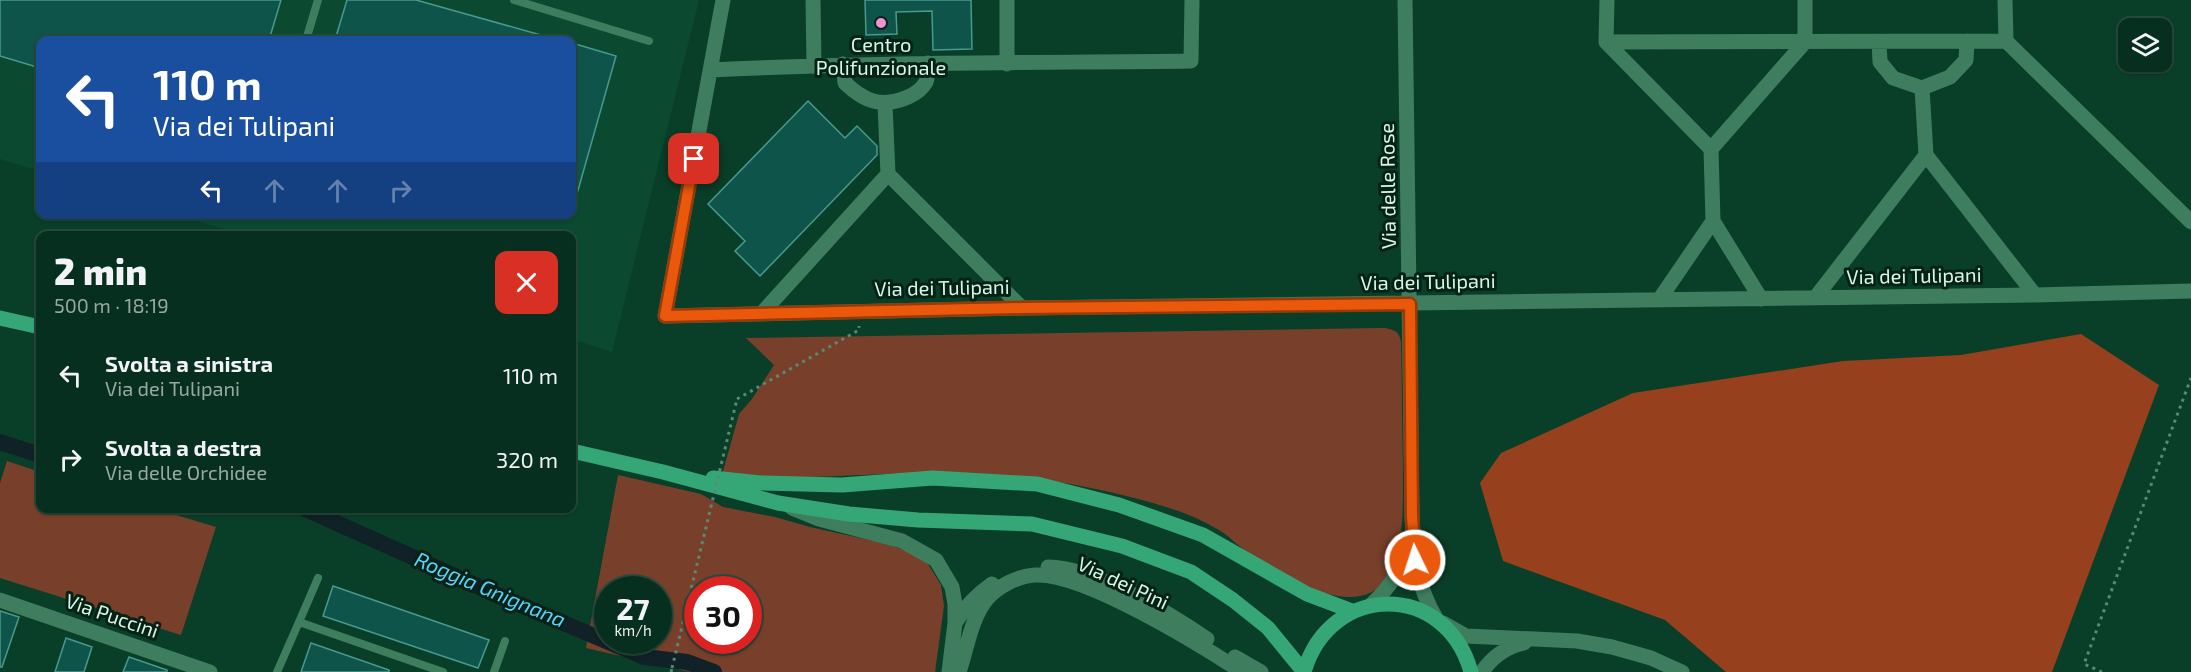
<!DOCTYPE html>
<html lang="it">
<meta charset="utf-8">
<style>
body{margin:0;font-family:"Exo 2",sans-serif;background:#103728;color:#f1f3f6;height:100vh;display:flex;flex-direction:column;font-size:22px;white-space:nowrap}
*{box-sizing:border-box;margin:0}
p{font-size:20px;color:#98a9a4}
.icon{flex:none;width:33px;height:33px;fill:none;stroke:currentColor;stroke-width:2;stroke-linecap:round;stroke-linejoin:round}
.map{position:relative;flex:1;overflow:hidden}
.panel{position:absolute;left:36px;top:231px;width:540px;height:282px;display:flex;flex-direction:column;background:#072f1f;border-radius:12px;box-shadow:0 2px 4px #0004,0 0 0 2px #284a3d}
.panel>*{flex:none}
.banner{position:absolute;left:36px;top:36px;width:540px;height:183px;border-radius:12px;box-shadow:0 2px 4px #0004,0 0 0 2px #284a3d;background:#1a4fa0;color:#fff;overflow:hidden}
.controls{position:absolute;left:2118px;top:18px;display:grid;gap:12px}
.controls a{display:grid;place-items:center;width:54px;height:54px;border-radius:12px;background:#072f1f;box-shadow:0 2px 4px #0004,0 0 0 2px #284a3d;font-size:30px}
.speed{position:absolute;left:594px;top:576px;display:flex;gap:12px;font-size:30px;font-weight:700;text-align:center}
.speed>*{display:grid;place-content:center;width:78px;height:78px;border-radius:50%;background:#072f1f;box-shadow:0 2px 4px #0004,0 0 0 2px #284a3d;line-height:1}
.speed small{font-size:15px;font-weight:400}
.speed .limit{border:9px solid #d22;background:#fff;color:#111}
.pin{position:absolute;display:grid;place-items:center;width:51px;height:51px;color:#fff;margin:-26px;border-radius:12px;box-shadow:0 3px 9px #0006}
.me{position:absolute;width:66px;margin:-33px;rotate:356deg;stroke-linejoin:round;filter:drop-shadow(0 0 4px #0008)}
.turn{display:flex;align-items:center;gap:21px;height:126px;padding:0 18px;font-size:27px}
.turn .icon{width:78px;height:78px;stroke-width:2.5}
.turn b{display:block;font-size:42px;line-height:51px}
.lanes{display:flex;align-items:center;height:57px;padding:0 18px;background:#0003;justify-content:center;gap:30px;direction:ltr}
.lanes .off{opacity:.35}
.round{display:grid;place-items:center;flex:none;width:63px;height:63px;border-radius:12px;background:#103728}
.headline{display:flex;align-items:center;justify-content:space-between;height:102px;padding:0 18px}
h1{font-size:36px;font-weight:800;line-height:45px}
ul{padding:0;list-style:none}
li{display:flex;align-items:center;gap:18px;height:84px;padding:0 18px}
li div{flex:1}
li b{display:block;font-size:22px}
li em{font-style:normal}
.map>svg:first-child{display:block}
.built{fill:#0b4a31}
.green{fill:#78402b;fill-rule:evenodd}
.forest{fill:#96401d}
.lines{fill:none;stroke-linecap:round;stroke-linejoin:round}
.canal{stroke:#102127;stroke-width:16}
.building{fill:#0e544a;stroke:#479a8c;stroke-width:1.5}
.path{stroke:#5b8873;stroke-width:3;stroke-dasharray:3 4.5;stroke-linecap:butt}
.service{stroke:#3e7e5f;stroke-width:8}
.minor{stroke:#3e7e5f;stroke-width:15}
.tertiary{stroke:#3e7e5f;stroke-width:15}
.secondary{stroke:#35a776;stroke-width:15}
.path-bridge{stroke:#5b8873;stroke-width:3;stroke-dasharray:3 4.5;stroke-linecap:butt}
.route-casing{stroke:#983908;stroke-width:15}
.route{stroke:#ea580c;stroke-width:10}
.poi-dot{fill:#f491d3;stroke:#062216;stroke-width:2}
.labels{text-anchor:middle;stroke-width:6;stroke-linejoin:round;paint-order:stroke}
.poi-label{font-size:20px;fill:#d7f8e5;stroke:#062216}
.street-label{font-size:20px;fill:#d7f8e5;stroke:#062216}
.water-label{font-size:21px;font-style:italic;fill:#54d6fd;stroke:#062216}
</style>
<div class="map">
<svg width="2191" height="672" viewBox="0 0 2191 672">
<rect width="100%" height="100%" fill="#093f29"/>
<!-- built -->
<path class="built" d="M0,0H699L612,352L572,339V236L244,235L177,215L572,214V40H40V171L0,159Z"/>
<!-- green -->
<path class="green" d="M1384,328C1395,330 1399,331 1401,342C1402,384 1402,427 1403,469C1403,499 1404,533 1395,563C1392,573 1382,586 1372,592C1336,611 1273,572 1244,550C1236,544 1230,537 1222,532C1205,521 1186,513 1166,507C1101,487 1031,475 962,473C907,471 852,477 797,477C772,477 747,476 722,475L739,414L752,399L774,365L746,338Z
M7,461L40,472V508L156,509L216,527L181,635L0,578V483Z
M618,475L701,494L723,507L775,517L810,527L883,543L913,553L928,564L941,585L944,606L935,672H690L586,648ZM608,590H658V640H608ZM698,590H748V640H698Z"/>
<!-- forest -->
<path class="forest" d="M2081,334L2159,385L2052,672H1726L1665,620L1503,561L1480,483L1501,453L1633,393L1843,361L1961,355Z"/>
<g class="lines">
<!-- canal -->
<path class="canal" d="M0,442L40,455
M303,508L504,598L644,657L687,662L714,672"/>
</g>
<!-- building -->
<path class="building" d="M0,0H281L269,40H40V68L0,56Z
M347,0H416L548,37L547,40H335Z
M865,0H971L972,49L933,50L932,11L896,12L897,34L866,35Z
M572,43L616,56L575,201H572Z
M808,101L845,138L857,126L877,146V155L760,276L735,251L745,241L708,204Z
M333,586L489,640L478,668L323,616Z
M0,611L19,617L2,667H0Z
M66,638L92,647L84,672H55Z
M311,643L389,670V672H301Z
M129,657L167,670V672H123Z"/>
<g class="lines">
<!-- path -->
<path class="path" d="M737,399L859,330V326
M671,672L672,668
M2102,672L2084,664L2191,378"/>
<!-- service -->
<path class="service" d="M514,0L649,41
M306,40L318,0
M299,622L318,578
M277,672L299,622L443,672
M494,672L505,641"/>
<!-- minor -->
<path class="minor" d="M723,0L665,316L1022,308L2035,295L2191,291
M813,0L814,65
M1007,0V64
M1405,0L1412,516C1414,556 1416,585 1437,620
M1607,0L1606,42L1711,149L1713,221L1761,299
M2005,0L2006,41L2191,222
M1606,42L2006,41
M1879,42L1880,62L1893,78L1922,88L1950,77L1966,60L1967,41
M843,64L845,83C865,102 882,108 908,97C915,94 922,89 926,82C928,77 928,69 928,63
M711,70C871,62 1031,63 1191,61L1192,0
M1922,88L1926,155L2035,295
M885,104L888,174L1022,308
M1711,149L1805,42V0
M1815,298L1926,155
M1659,300L1713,221
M762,313L888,174
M0,600L210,672
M1371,605C1391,586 1404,567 1408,540"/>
<!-- tertiary -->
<path class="tertiary" d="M792,508L819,519L902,541L936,560L952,587L955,604V623L949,672
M1048,567C1094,567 1169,613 1207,639
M955,623C965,607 976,595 992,584
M1443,623L1466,636L1577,641L1612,647L1651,658L1682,672
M1235,657L1261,672
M959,672C967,649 971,618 987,599C998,586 1018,576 1035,575C1083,572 1201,645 1242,672
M1482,672C1492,657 1506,647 1524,643"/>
<!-- secondary -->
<path class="secondary" d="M0,318L40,327
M572,451L663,472L778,503L849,514L918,520L1032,524L1122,546L1191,572L1233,600L1268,628L1304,672
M713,478L760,483L842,485L933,478L1037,484L1119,505L1203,535L1307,594L1352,611
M1304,672C1330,582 1446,581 1471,672"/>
<!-- path-bridge -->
<path class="path-bridge" d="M672,668L737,399"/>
</g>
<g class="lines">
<!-- route casing -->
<g class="route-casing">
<path id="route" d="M694,159L665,316L1022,308L1410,304L1412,516L1415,560"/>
</g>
<!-- route -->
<use href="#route" class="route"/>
</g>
<!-- markers -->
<circle class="poi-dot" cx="881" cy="23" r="6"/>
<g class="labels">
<!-- poi labels -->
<g class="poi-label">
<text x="881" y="52">Centro<tspan x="881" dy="23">Polifunzionale</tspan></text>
</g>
<!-- street labels -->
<g class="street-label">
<text transform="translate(1388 186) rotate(-91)" y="7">Via delle Rose</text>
<text transform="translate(1914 276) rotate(-1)" y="7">Via dei Tulipani</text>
<text transform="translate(1428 282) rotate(-1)" y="7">Via dei Tulipani</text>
<text transform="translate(942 288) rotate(-1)" y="7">Via dei Tulipani</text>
<text transform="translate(1123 583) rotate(25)" y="7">Via dei Pini</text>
<text transform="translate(112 616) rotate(19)" y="7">Via Puccini</text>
</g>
<!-- water labels -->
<g class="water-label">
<text transform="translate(490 590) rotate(23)" y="7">Roggia Gnignana</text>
</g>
</g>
</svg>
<div class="controls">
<a><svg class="icon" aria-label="layers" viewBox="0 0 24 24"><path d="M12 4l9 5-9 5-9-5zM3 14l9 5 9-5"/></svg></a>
</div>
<div class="speed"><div>27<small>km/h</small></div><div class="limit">30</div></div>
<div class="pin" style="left:694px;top:159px;background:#d93025"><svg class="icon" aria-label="arrive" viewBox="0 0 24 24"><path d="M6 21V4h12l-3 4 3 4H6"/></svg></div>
<svg class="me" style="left:1415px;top:560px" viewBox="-20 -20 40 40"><circle r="17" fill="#ea580c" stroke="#fff" stroke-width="3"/><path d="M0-11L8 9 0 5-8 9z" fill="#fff"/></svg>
<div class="banner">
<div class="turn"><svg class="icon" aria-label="left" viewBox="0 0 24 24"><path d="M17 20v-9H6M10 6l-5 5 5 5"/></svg><div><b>110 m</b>Via dei Tulipani</div></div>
<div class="lanes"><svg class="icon" aria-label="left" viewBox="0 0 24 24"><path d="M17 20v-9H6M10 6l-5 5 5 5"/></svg><svg class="icon off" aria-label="ahead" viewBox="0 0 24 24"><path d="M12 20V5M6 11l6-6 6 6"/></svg><svg class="icon off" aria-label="ahead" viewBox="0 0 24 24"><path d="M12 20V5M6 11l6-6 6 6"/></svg><svg class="icon off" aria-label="right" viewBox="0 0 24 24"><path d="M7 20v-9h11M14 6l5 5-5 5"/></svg></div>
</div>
<section class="panel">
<div class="headline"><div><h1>2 min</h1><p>500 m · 18:19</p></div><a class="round" style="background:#d93025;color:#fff"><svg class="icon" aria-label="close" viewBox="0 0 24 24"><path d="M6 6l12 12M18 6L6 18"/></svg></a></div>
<ul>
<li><svg class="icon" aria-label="left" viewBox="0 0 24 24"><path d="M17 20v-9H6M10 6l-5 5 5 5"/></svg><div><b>Svolta a sinistra</b><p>Via dei Tulipani</p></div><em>110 m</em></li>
<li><svg class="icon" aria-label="right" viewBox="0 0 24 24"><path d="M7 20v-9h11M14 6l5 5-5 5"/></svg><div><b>Svolta a destra</b><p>Via delle Orchidee</p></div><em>320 m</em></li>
</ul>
</section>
</div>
